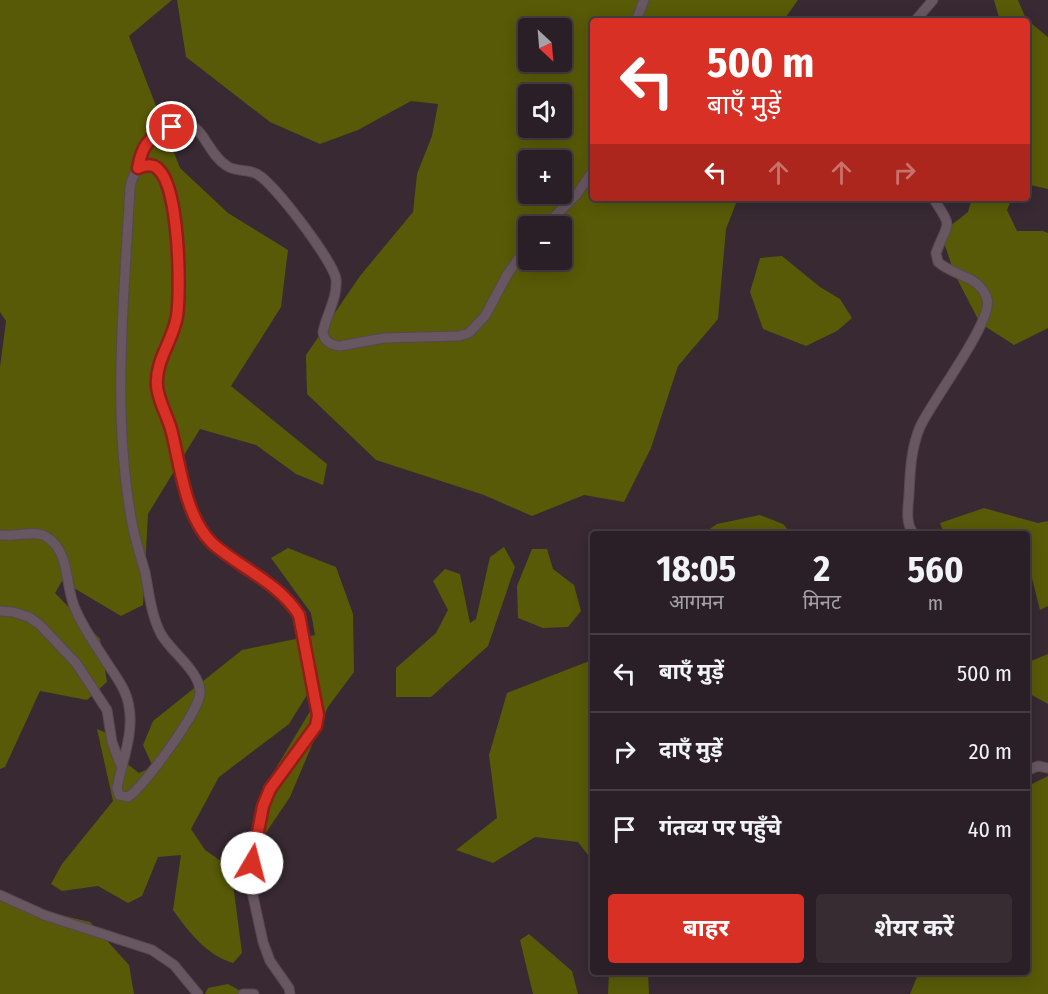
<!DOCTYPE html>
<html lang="hi">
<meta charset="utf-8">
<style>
body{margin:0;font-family:"Fira Sans Condensed","Noto Sans Devanagari",sans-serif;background:#362c32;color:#f1f3f6;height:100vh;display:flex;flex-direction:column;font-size:22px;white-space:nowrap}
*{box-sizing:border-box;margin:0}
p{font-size:20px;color:#a5a2a7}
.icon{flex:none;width:33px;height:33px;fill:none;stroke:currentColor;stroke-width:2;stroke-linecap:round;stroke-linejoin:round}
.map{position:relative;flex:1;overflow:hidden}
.sheet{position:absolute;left:590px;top:531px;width:440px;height:444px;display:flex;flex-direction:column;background:#2a1f26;border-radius:6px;box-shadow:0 3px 15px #0003,0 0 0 2px #463d43}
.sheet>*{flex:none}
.top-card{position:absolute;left:590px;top:18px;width:440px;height:183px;border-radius:6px;box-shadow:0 3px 15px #0003,0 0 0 2px #463d43;background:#d93025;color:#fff;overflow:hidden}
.needle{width:39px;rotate:154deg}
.buttons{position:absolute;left:518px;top:18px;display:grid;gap:12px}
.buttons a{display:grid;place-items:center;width:54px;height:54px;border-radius:6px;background:#2a1f26;box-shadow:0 3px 15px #0003,0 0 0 2px #463d43;font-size:30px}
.pin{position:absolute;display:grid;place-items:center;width:51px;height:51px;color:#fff;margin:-26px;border:3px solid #fff;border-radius:50%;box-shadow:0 2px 6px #0007}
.me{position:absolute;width:66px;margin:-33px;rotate:8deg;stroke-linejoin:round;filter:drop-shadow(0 0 4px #0008)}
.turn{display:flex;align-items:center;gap:21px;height:126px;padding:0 18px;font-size:27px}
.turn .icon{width:78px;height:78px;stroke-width:2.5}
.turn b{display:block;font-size:42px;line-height:51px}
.lanes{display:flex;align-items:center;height:57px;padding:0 18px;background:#0003;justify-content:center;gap:30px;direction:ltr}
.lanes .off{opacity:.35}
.eta{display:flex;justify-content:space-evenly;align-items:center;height:102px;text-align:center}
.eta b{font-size:36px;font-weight:700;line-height:42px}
.cta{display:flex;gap:12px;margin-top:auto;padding:12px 18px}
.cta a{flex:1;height:69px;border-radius:6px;background:#d93025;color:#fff;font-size:24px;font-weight:700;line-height:69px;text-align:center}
.cta a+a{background:#362c32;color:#f1f3f6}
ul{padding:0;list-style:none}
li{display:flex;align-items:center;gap:18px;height:78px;padding:0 18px;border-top:2px solid #463d43}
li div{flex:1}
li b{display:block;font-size:22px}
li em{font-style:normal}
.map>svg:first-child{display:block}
.forest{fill:#585a07;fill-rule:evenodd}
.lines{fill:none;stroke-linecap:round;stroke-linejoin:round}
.minor-casing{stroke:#554850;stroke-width:11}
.minor{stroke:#685661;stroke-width:9}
.route-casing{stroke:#8d1f18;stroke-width:15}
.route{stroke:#d93025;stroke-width:10}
</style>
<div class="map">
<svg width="1048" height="994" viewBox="0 0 1048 994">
<rect width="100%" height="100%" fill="#382932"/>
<!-- forest -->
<path class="forest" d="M0,0H172L129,36L180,168L228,213L288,250L281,307L231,386L327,464L323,485L296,474L256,445L200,429L148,514L143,605L121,616L62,581L55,593L100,639L107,682L87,700L40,691L5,767L0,769V367L6,321L0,312Z
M177,0H798L783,21H592V198H738L726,229L718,319L678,366L651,448L624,502L584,495L532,516L484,495L376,460L307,394L306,355L360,276L413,212L417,174L432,136L438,104L411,101L358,130L320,144L270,122L186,57ZM528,28H561V62H528ZM528,94H561V128H528ZM528,160H561V194H528ZM528,226H561V260H528Z
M994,0H1018L1026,19L1048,37V189L1026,184V21H1000Z
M972,198H1012L1007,210L1017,231H1043L1048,233V328L1014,345L980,323L954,273L941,233L968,212Z
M782,256L820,287L840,299L852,318L837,331L806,346L763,329L750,292L760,258Z
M984,508L1038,523L1048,521V606L1040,610L1032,578L1026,576V534H944L940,523Z
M760,515L783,524L792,534H702L717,524Z
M504,547L515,567L488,646L431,697H396V668L436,633L448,610L433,581L445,569L460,574L470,623L476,619L490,557Z
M288,548L336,567L353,614L354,672L328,707L290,797L259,843L250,834L273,773L318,698L307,695L289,724L219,777L191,829L205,850L231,868L242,953L233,963C206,955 189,932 173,910L181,855L158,857L142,896L128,903L98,886L62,891L51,884L62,864L113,801L97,729L109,734L121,759L139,773L153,767L143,745L153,721L242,650L315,635L311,613L271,558Z
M532,549H547L553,569L574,585L581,611L568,627L543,628L518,618L517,586Z
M1048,654V704L1030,694L1026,663Z
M592,660V860L578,842L535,837L493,863L456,850L497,818L489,755L507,693Z
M1048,776V994H910L919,972H1026V787Z
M0,901L90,922L129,965L134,994H0Z
M529,934L572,971L578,994H533L520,940Z
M609,972H648L649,994H608Z
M228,984L246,994H205L208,988Z"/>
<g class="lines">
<!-- minor casing -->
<g class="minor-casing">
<path id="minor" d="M636,21L644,0
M915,21L933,0
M138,168C141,151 145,141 161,132C204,106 201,150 227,166C236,172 248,169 257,174C274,183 333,261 336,279C338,298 326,315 323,332C324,342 331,345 340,346L384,338L459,336L469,333L485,316L507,275L528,245
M545,226L577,194L592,172
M914,534C905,524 908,508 909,495C910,472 911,448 920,427C931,402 994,320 987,299C981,276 953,276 938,262L936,253C948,220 954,230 933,198
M0,535C13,537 35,530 45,536C70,550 65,583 74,606C82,627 97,647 109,666C117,678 127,691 129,707C134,733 122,762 117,788L119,795L128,797C143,788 200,710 200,693C201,672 171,652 161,634C151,615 149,592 145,572C141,558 136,543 133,528C111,415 124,302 130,188C132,176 140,158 156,167C179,181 177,253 177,276C177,290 179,304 177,317C173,340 156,358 157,382C157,396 165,408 168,421C180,461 184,507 210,541C238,566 278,582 299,615L303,629L318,720L313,732L270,789L263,806L256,838L251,887L263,942L270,961L289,988L290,994
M0,611L13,612L29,617L40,625L76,663L107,710L112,742L121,766
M1026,771L1038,766L1048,768
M0,895L44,915L152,950L174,965L198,994
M243,994H254"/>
</g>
<!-- minor -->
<use href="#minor" class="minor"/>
</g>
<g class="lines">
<!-- route casing -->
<g class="route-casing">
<path id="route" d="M172,127C149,136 142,145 138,168C146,165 153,163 159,170C179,189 181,289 177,316C173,341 155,360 157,386C158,400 167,415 171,429C180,463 185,517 212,543C240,568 278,582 299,615L318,715L316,726L270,789L263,806L252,863"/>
</g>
<!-- route -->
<use href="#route" class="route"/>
</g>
</svg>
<div class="buttons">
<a><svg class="needle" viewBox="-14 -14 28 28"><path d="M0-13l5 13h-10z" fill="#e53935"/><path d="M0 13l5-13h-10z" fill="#a5a2a7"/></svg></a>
<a><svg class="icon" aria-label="sound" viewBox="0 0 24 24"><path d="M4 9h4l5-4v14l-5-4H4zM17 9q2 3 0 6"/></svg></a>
<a>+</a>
<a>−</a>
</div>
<div class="pin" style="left:172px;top:127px;background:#d93025"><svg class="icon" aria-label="arrive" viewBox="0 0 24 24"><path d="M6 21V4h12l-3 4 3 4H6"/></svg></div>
<svg class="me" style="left:252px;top:863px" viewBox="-20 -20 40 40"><circle r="19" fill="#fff"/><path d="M0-13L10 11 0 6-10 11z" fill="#d93025"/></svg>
<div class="top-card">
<div class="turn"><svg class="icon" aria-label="left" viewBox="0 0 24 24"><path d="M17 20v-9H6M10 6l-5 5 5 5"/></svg><div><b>500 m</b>बाएँ मुड़ें</div></div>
<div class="lanes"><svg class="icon" aria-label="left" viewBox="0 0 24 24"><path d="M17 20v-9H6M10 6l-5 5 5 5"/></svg><svg class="icon off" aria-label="ahead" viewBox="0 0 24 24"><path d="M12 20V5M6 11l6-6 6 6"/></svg><svg class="icon off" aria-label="ahead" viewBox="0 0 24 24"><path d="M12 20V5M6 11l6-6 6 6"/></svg><svg class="icon off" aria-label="right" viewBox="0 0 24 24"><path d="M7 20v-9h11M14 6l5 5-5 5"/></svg></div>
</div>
<section class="sheet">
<div class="eta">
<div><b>18:05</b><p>आगमन</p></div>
<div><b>2</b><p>मिनट</p></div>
<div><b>560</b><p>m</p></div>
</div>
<ul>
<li><svg class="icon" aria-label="left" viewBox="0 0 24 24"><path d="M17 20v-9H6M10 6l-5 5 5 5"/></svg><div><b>बाएँ मुड़ें</b></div><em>500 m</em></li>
<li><svg class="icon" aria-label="right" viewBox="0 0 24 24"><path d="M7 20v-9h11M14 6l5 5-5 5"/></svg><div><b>दाएँ मुड़ें</b></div><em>20 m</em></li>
<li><svg class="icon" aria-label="arrive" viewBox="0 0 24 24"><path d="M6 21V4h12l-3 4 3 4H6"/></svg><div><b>गंतव्य पर पहुँचे</b></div><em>40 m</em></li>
</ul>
<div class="cta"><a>बाहर</a><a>शेयर करें</a></div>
</section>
</div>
